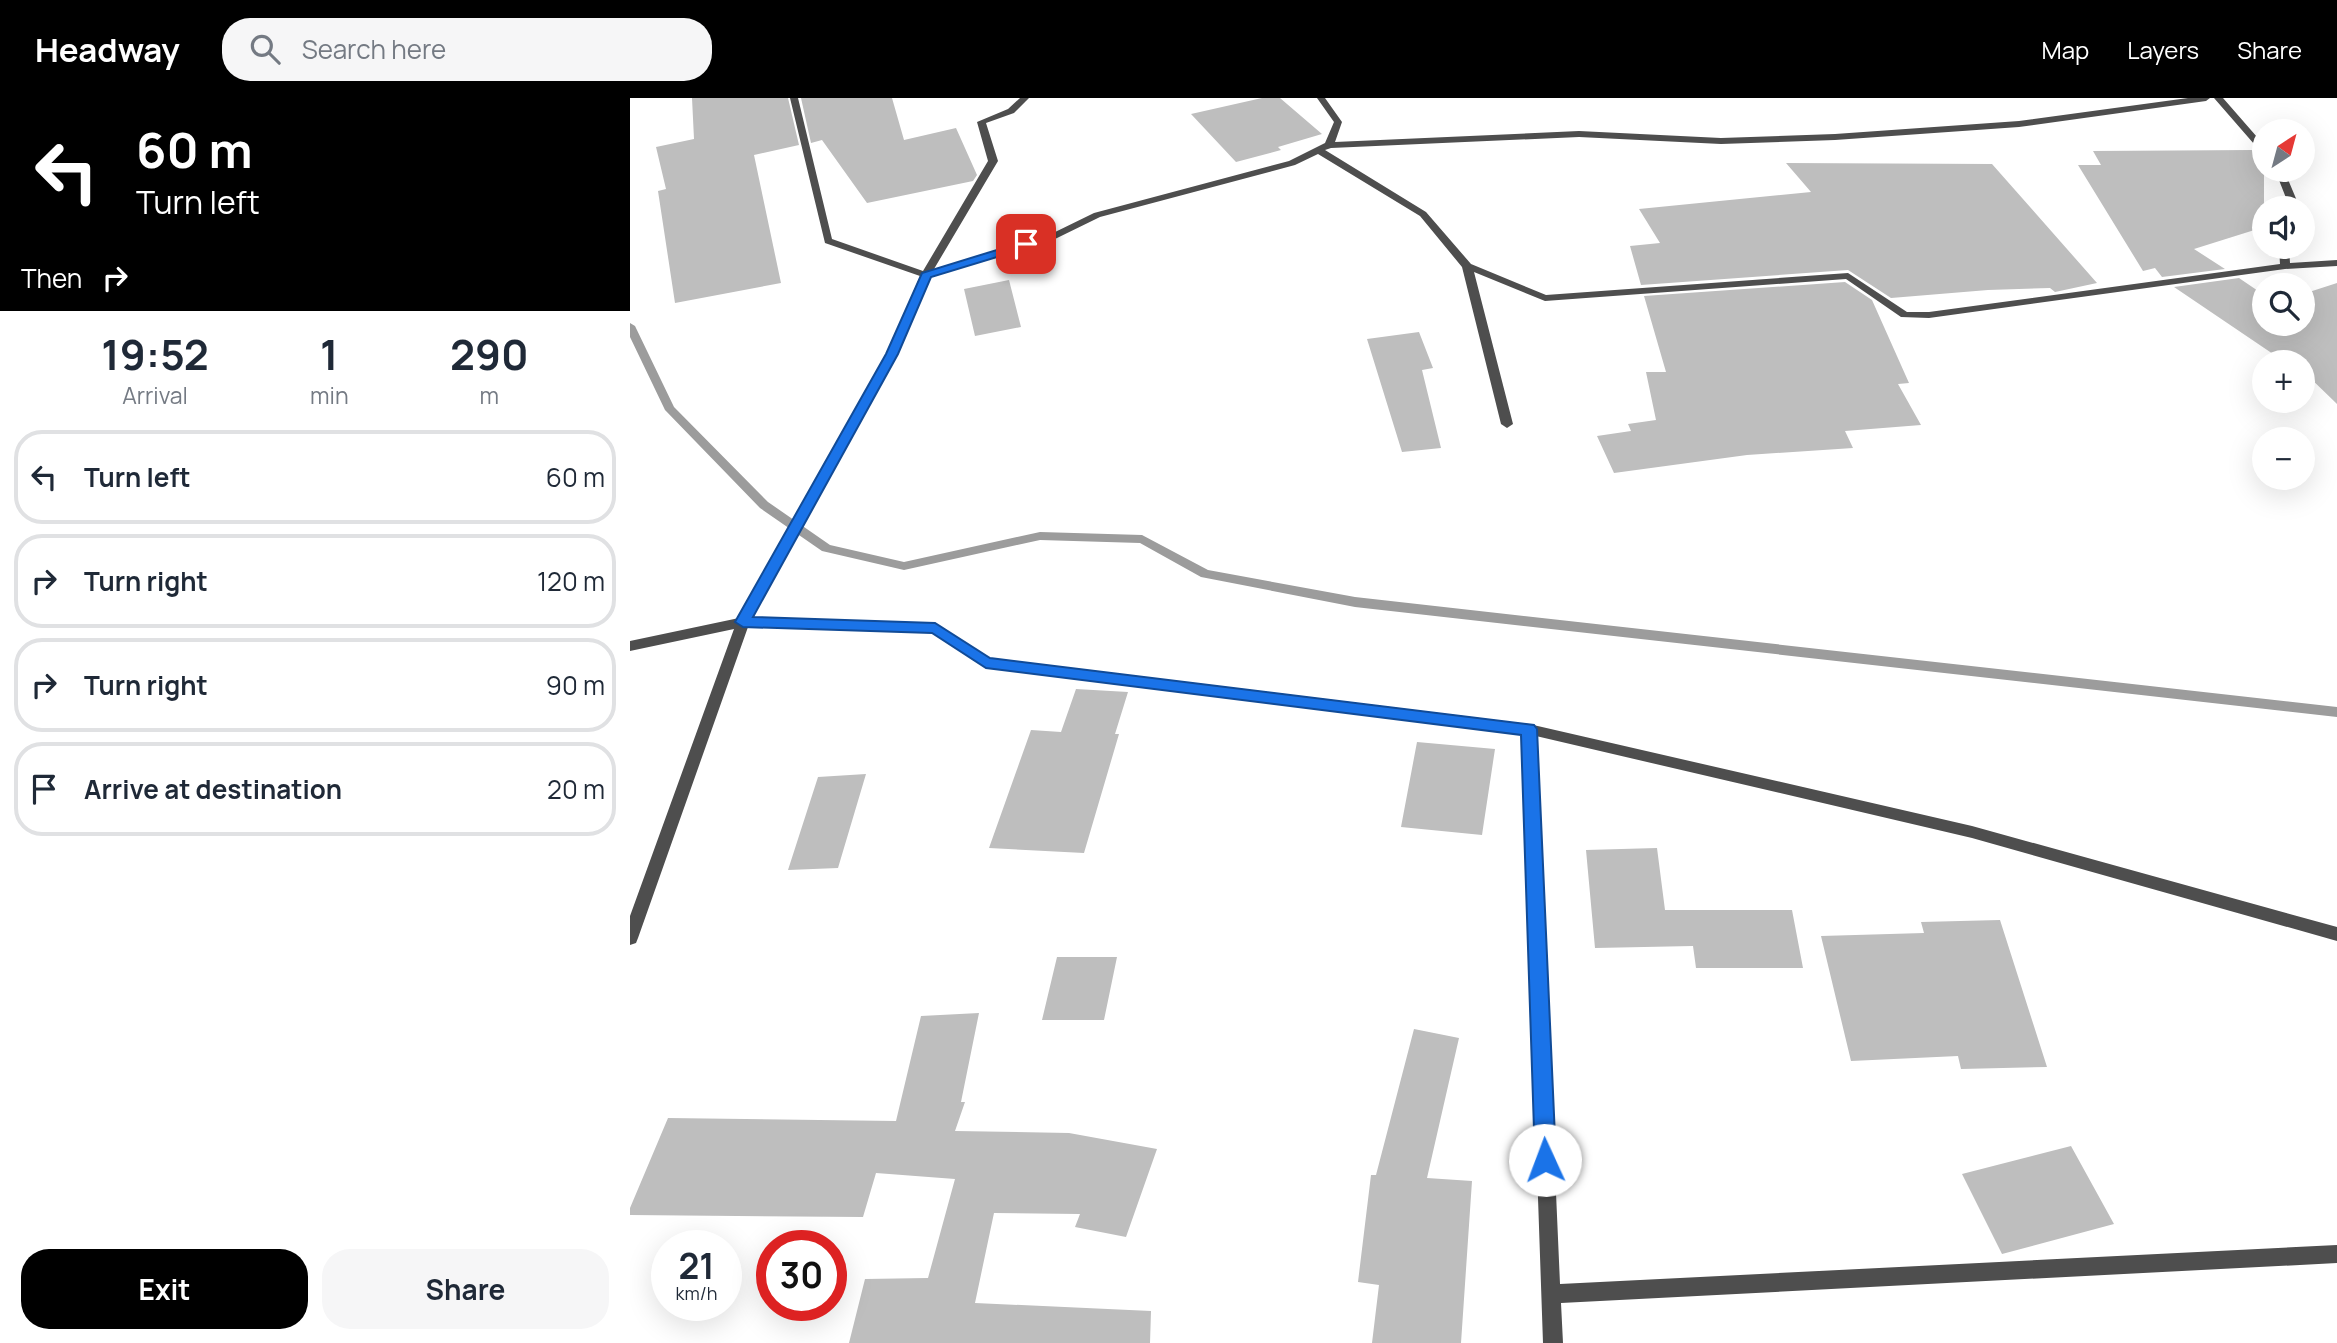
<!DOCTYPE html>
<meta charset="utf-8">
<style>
body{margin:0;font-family:Manrope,sans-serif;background:#f6f6f7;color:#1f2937;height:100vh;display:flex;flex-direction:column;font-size:26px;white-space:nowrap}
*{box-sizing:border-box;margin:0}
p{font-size:23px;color:#747a83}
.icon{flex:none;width:38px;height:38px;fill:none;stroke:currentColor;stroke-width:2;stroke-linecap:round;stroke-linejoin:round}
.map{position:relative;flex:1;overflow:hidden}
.details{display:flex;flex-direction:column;background:#fff;width:630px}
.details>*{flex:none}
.hud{background:#000;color:#fff;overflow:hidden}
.needle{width:46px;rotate:36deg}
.tools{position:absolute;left:1622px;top:21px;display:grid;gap:14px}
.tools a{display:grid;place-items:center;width:63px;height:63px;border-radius:50%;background:#fff;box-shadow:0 7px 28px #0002;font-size:35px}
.speed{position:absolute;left:21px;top:1132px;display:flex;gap:14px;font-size:35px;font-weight:700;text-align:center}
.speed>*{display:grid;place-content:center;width:91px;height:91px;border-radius:50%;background:#fff;box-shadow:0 7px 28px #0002;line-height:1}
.speed small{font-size:18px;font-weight:400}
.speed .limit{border:10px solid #d22;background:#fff;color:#111}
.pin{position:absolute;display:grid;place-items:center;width:60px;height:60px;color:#fff;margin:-30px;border-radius:14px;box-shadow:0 4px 10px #0006}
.me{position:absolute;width:77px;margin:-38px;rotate:358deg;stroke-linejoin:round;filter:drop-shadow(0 0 5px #0008)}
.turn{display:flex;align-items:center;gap:24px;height:147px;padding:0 21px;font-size:32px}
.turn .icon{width:91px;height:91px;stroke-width:2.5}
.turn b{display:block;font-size:49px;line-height:60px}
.then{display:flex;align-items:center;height:66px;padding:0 21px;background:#0003;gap:14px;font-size:26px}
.eta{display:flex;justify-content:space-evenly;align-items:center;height:119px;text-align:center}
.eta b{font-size:42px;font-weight:700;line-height:49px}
.action{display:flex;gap:14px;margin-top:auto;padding:14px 21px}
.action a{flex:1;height:80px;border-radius:28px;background:#000;color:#fff;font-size:28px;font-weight:700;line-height:80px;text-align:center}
.action a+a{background:#f6f6f7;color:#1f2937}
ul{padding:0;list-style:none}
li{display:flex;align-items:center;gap:21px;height:94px;margin:0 14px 10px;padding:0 7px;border:4px solid #e0e1e3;border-radius:28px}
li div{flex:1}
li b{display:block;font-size:26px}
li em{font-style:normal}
header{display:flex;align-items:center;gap:42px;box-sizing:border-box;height:98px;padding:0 35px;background:#000;color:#fff}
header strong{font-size:33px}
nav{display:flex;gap:38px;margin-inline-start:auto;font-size:24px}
.search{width:490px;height:63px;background:#f6f6f7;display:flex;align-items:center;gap:18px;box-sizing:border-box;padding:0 24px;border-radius:28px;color:#747a83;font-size:26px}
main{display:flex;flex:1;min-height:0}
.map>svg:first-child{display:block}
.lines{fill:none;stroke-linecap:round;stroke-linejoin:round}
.stream{fill:#9c9c9c;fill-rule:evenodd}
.building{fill:#bebebe}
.minor{fill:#4e4e4e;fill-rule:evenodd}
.route{fill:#1a73e8;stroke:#114b97;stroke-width:2}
</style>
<header>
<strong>Headway</strong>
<div class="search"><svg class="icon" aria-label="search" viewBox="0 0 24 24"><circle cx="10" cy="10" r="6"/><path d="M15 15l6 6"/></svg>Search here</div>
<nav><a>Map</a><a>Layers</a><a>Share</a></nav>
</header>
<main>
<section class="details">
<div class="hud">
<div class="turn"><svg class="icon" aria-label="left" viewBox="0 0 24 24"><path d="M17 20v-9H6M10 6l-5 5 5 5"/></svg><div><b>60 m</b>Turn left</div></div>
<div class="then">Then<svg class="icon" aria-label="right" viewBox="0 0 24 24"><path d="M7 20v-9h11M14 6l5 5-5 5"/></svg></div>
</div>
<div class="eta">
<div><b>19:52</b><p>Arrival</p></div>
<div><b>1</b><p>min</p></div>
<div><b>290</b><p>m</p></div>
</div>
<ul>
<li><svg class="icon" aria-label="left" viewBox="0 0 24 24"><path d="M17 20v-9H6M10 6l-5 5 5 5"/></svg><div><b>Turn left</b></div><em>60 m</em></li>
<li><svg class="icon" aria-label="right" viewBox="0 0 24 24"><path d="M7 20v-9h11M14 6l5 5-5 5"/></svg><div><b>Turn right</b></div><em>120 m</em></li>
<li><svg class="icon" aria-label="right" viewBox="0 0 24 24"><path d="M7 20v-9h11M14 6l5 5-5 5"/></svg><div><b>Turn right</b></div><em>90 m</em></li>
<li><svg class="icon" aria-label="arrive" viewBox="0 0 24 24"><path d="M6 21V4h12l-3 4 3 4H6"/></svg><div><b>Arrive at destination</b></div><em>20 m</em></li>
</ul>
<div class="action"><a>Exit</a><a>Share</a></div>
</section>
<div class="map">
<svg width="1707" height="1245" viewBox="0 0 1707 1245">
<rect width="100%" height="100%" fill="#fff"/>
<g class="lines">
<!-- stream -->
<path class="stream" d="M0,225L5,228L44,309L138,404L200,447L274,464L410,434L512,437L578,472L725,499L1707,609V619L725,509L571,479L510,445L410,442L274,472L192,453L130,410L35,312L0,239Z"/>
</g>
<!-- building -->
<path class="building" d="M62,0H158L169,47L124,57L151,185L45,205L28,93L36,91L26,49L64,41Z
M171,0H262L274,42L326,30L347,77L343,83L237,105L192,42L181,45Z
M632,0H650L692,36L648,49L651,52L606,64L561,16Z
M1623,52L1634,65V129L1564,151L1595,171L1532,179L1525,170L1513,173L1448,67H1471L1463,53Z
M1156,65L1362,66L1467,185L1425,194L1420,190L1358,192L1261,200L1218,172L1011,187L1000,148L1030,145L1009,111L1181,94Z
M1609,180L1634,197V226H1673V196L1707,185V306L1673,273V264H1664L1655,255L1646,258L1544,189Z
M379,182L391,229L345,238L334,191Z
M1215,184L1242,202L1279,285L1268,286L1291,327L1215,333L1223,350L1117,357L984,375L967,338L1001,333L998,326L1026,322L1016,274H1036L1014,198Z
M789,234L803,270L792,272L811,350L772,354L737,241Z
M446,591L498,594L485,636H489L454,755L359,750L401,632L431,634Z
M787,644L865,651L852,737L771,729Z
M236,676L208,770L158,772L188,679Z
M1027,750L1035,812H1162L1173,870H1066L1063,848L965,850L956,752Z
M1370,822L1417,969L1331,971L1328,958L1221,963L1191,838L1294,835L1291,824Z
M427,859H487L474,922H412Z
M349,915L331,1004H335L325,1033L439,1035L527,1051L496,1139L445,1129L450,1116L364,1115L345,1205L521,1213L520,1245H219L235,1181L298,1180L325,1081L246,1075L233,1119L0,1117V1110L38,1020L266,1023L291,918Z
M784,931L829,940L797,1080L842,1083L831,1245H742L749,1187L728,1184L741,1077H746Z
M1441,1048L1484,1126L1372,1156L1332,1076Z"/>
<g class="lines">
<!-- minor -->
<path class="minor" d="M160,0H168L202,141L293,173L358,63L347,24L378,11L390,0H399L384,15L356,25L368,63L304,171L419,137L464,115L659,63L695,45L704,24L687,0H695L712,24L705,44L949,33L1091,40L1205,36L1389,23L1558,0H1580L1576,3L1389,29L1205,42L1091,46L949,39L701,50L695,52L796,114L841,166L916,197L1218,175L1277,214H1299L1650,166L1649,149H1659L1660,165L1707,162V168L1655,171L1299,220L1271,219L1216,181L915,203L844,174L883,326L877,330L871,326L832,169L790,118L688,56L665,67L470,119L425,141L300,179L267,256L122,520L305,525L359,560L899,626L1342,728L1707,829V843L1342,740L906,638L930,1186L1707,1147V1165L931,1205L933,1245H913L892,636L356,570L302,535L118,529L8,840L6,845L0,847V818L104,531L0,553V543L109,520L257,256L290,178L195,145Z
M1584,0H1593L1634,47V55L1631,54Z
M1645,72H1654L1670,110H1660Z"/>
</g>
<!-- route -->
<path class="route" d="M396,143L402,146L400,149L301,179L268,256L123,519L305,525L360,560L904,627L907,631L926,1062L923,1069L915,1072L908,1069L905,1062L891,637L356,570L302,535L113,529L105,524L256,256L292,175Z"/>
</svg>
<div class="tools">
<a><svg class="needle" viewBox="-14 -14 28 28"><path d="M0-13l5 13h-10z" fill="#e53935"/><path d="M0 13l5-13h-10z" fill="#747a83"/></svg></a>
<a><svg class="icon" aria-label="sound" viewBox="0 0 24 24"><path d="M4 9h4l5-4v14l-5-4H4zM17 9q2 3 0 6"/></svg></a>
<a><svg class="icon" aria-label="search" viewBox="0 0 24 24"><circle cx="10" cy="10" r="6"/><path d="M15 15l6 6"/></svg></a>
<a>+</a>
<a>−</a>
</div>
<div class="speed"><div>21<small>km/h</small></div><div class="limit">30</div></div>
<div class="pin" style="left:396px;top:146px;background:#d93025"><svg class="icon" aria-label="arrive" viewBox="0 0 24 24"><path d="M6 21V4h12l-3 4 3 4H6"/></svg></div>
<svg class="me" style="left:915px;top:1062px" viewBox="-20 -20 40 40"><circle r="19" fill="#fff"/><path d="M0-13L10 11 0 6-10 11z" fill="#1a73e8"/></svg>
</div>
</main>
